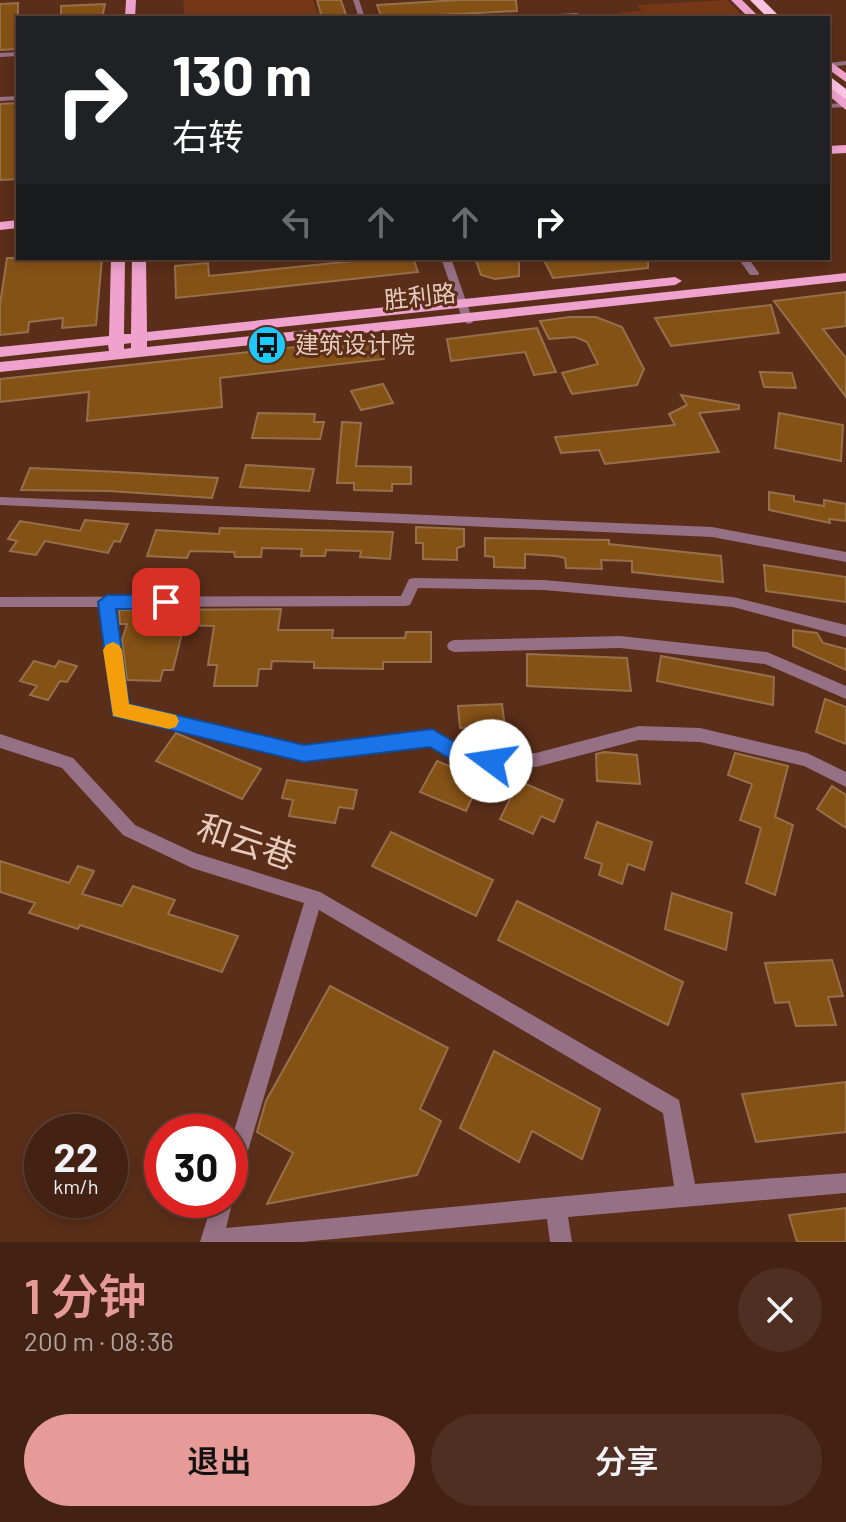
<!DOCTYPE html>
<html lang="zh">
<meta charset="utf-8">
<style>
body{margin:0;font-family:Barlow,"Noto Sans SC",sans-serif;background:#4e2f21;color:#f1f3f6;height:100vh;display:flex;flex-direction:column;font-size:30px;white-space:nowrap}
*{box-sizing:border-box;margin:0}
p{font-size:26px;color:#afa4a0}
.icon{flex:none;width:44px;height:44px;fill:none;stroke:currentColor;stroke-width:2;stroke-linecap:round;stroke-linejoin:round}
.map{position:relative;height:1242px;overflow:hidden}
.panel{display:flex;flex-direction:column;background:#442213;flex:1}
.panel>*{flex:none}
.top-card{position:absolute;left:16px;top:16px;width:814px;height:244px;border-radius:0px;box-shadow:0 4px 12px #0003,0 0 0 2px #5c3f33;background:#202124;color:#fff;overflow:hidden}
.speed{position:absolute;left:24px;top:1114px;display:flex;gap:16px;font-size:40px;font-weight:700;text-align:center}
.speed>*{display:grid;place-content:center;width:104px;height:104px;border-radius:50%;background:#442213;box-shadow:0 4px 12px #0003,0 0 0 2px #5c3f33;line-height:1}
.speed small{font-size:20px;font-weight:400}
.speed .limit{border:12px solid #d22;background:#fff;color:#111}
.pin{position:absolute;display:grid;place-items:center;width:68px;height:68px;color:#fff;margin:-34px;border-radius:16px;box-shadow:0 4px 12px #0006}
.me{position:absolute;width:88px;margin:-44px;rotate:284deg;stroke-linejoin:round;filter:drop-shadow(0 0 6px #0008)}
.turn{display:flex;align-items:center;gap:28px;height:168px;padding:0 24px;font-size:36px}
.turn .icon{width:104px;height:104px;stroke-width:2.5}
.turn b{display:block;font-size:56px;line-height:68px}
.lanes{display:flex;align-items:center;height:76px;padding:0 24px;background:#0003;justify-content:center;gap:40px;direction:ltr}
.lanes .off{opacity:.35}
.round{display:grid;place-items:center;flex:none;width:84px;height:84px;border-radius:42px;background:#4e2f21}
.overview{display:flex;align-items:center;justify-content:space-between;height:136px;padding:0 24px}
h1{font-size:48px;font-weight:600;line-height:60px;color:#e69b98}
.primary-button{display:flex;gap:16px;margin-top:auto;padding:16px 24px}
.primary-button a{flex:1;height:92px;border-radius:48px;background:#e69b98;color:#111;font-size:32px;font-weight:600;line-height:92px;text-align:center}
.primary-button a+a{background:#4e2f21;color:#f1f3f6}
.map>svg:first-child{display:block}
.green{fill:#753717}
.building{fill:#855216;stroke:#96704b;stroke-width:2}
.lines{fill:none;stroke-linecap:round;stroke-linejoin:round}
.lane{stroke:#967085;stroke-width:4}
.street{fill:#967085;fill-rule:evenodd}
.primary{fill:#eea2cd;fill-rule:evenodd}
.highway{fill:#fbc4e2;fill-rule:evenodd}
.route{fill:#1a73e8;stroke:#114b97;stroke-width:2}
.slow{fill:#f59e0b}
.labels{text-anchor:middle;stroke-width:6;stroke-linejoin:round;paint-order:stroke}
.far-street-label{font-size:24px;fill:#e6cbbe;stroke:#5a2e19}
.far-poi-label{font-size:24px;fill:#e6cbbe;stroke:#5a2e19;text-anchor:start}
.near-street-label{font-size:34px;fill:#e6cbbe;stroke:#5a2e19}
</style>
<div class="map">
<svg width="846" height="1242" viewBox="0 0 846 1242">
<rect width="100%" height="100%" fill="#5a2e19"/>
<!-- green -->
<path class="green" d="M183,0H313L318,14L185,18Z
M727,0L745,18H625L621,12L642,11L637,5Z"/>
<!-- building -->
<path class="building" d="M317,0H341L347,18H322Z
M458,0H516L517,11L382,18L377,5Z
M18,3V49L0,50V4Z
M105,4L102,18H61V6Z
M18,103V179L0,180V104Z
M7,258H102L96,325L62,328L63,318L29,322L28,332L0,335V304Z
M383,258H413L418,272L176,298L175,266L208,263L209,276Z
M475,258H519V276L495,279L481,275Z
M543,258H648V268L553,278Z
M846,292V326L823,329L846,358V397L774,301Z
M771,305L779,333L671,346L655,318Z
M570,317H596L622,327L644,369L637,385L572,394L562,373L598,364L587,342L575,337L549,339L540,321Z
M537,328L556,372L534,375L525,352L451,361L447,339Z
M379,338L384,359L220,378L222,407L87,421L89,392L0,402V379Z
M760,372L792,373L796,388L764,387Z
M383,384L393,403L361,410L351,391Z
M681,395L739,405V409L699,413L719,452L605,464L599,450L561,453L555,437L675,425L669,414L687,405Z
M258,413L315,414L314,422H324L320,439L252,438Z
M779,413L843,425L841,461L775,448Z
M342,422L361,423L356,466L411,467V484H392V491L354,490V483H337Z
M246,465L314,469L309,491L240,487Z
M30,468L119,472L218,478L212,498L109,491L21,490Z
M769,492L794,496V501L824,506V500L846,504V521L829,519L830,523L769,510Z
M85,520L128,524L120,542L114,541L108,553L45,541L36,555L10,551L17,541L8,539L20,521L80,531Z
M416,527L464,529V546L457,548V560L423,559V543H416Z
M220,528L393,532L390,559L360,557L361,551L326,550L325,556H301L302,549L262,548L261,557H235L234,552L190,551L187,558L147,556L156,530L219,534Z
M485,538L609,540V544L721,556L723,582L632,572V561L601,560L602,569L566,568L565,558L556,556L525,554V568L494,567V557L485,556Z
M764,565L846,577V602L766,591Z
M281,609L278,630H333L332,638H405L406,632H431V662H383V669L314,668V662L272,661L271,669H259L257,686H214L217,665H208L214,626L184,625L173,670H163L160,681L127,680L122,640L127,624H120L119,610Z
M793,630L817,633L823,643L846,649V670L793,646Z
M527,654L627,658L631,691L527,686Z
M661,656L774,677L773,705L657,681Z
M34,661L55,667L59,661L77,666L67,682L60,681L48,700L30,695L37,686L20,681Z
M825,699L846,707V744L816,732Z
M502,704L505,727L460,728L458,706Z
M176,733L261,769L242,799L156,761Z
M604,752L637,755L640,784L597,781L596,754Z
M735,753L788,766L775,817L793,825L775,895L746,883L761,828L740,820L752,784L728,775Z
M437,761L481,779L466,811L420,792Z
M287,780L357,790L353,809L339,807L335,823L289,816L293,800L282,798Z
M519,781L563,800L554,822L541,816L533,834L500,819Z
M832,786L846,795V828L817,809Z
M597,822L652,842L644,870L628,864L622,884L599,875L602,864L585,858Z
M391,832L493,880L476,916L372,866Z
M0,861L69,883L78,866L94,871L82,894L122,906L133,886L175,900L168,914L238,936L222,972L80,925L78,929L29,913L35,903L0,892Z
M672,893L732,913L726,950L665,929Z
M517,901L683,982L668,1025L498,940Z
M832,960L843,996L828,997L836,1025L796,1026L789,1002L775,1003L765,963Z
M330,986L448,1048L420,1109L441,1121L417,1175L267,1204L293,1153L257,1132L266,1101Z
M494,1051L600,1109L582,1159L532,1131L519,1162L460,1128Z
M846,1082V1132L756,1142L742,1094Z
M846,1208V1242H797L789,1215Z"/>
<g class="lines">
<!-- lane -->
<path class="lane" d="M0,99L18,98"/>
<!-- street -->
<path class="street" d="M353,0H359L365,18H359Z
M578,13L576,16L514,18L517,16Z
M18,52V56L0,57V53Z
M846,61V65L828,67V63Z
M846,103V107L828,108V104Z
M441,258H451L473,321L472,323L468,324L463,321Z
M738,258H748L759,273L758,275H750Z
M0,497L712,527L846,552V562L712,537L0,505Z
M414,578L544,580L733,597L846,625V637L733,607L544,590L418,588L410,605L405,606L115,607L127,705L304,747L432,731L471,754L536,753L639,726L700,728L807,753L846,772V787L804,766L700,742L639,740L536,767L469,768L430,745L304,761L115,715L101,607H0V597L401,596L409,579Z
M620,636L767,652L846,686V699L765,664L620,648L454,652L449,650L447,646L449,642L454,640Z
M0,734L73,758L135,825L195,853L320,892L679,1100L695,1184L846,1173V1193L568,1217L572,1242H550L547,1219L302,1242H200L213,1200H230V1193L233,1200L226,1228L674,1186L663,1113L319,910L240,1178L237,1185L230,1188V1144L304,903L192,868L123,835L62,768L0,748Z"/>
<!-- primary -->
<path class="primary" d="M126,0H136L135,18H125Z
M731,0H742L760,18H749Z
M828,60L846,73V82L828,69Z
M828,85L846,100V110L828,95Z
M846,145V153L828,154V146Z
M18,220V228L0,230V222Z
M111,258H125L124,334H131L132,258H146L147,332L675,277L682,281L675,285L147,341V347L846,273V281L0,372V362L109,351L108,345L0,357V347L109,336ZM131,343V348L124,349V344Z"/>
<!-- highway -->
<path class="highway" d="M750,0H763L781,18H768Z
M828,75L846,89V100L828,86Z"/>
</g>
<!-- route -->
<path class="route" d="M107,595H166L175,602L166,609H116L129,704L304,745L432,729L472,752L499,754L502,761L499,767L469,770L430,747L304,762L113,716L98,602Z"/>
<!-- slow -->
<path class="slow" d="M113,642L119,645L122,650L129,704L176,715L179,721L176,727L169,729L113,716L103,650L106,645Z"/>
<!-- icons -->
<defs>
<g id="bus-disc" transform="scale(2)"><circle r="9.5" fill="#1cc9fc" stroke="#5a2e19"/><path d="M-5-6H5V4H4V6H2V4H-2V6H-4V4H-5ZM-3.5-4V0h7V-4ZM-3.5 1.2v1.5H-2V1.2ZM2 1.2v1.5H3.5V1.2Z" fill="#111"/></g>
</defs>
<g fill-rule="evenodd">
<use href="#bus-disc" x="267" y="345"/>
</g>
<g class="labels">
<!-- far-street labels -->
<g class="far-street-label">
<text transform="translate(420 297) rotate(-6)" y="8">胜利路</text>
</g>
<!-- far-poi labels -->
<g class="far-poi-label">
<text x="295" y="353">建筑设计院</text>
</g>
<!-- near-street labels -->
<g class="near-street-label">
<text transform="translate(247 842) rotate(19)" y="12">和云巷</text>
</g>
</g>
</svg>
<div class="speed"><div>22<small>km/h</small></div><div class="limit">30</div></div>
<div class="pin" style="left:166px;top:602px;background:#d93025"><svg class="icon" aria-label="arrive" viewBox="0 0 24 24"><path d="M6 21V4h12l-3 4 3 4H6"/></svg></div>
<svg class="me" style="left:491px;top:761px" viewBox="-20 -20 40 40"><circle r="19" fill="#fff"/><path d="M0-13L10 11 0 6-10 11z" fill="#1a73e8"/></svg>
<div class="top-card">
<div class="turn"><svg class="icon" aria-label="right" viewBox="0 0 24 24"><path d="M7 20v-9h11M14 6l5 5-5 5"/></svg><div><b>130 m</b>右转</div></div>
<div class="lanes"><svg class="icon off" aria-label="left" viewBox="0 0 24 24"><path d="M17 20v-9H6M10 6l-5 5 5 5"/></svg><svg class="icon off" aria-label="ahead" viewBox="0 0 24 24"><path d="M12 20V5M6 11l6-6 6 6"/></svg><svg class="icon off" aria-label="ahead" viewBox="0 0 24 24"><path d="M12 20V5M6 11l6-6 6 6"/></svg><svg class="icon" aria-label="right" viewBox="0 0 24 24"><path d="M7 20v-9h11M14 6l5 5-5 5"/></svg></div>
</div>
</div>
<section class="panel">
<div class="overview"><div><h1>1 分钟</h1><p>200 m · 08:36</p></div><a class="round"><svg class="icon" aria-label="close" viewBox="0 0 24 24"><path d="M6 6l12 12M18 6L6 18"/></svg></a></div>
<div class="primary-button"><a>退出</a><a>分享</a></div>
</section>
